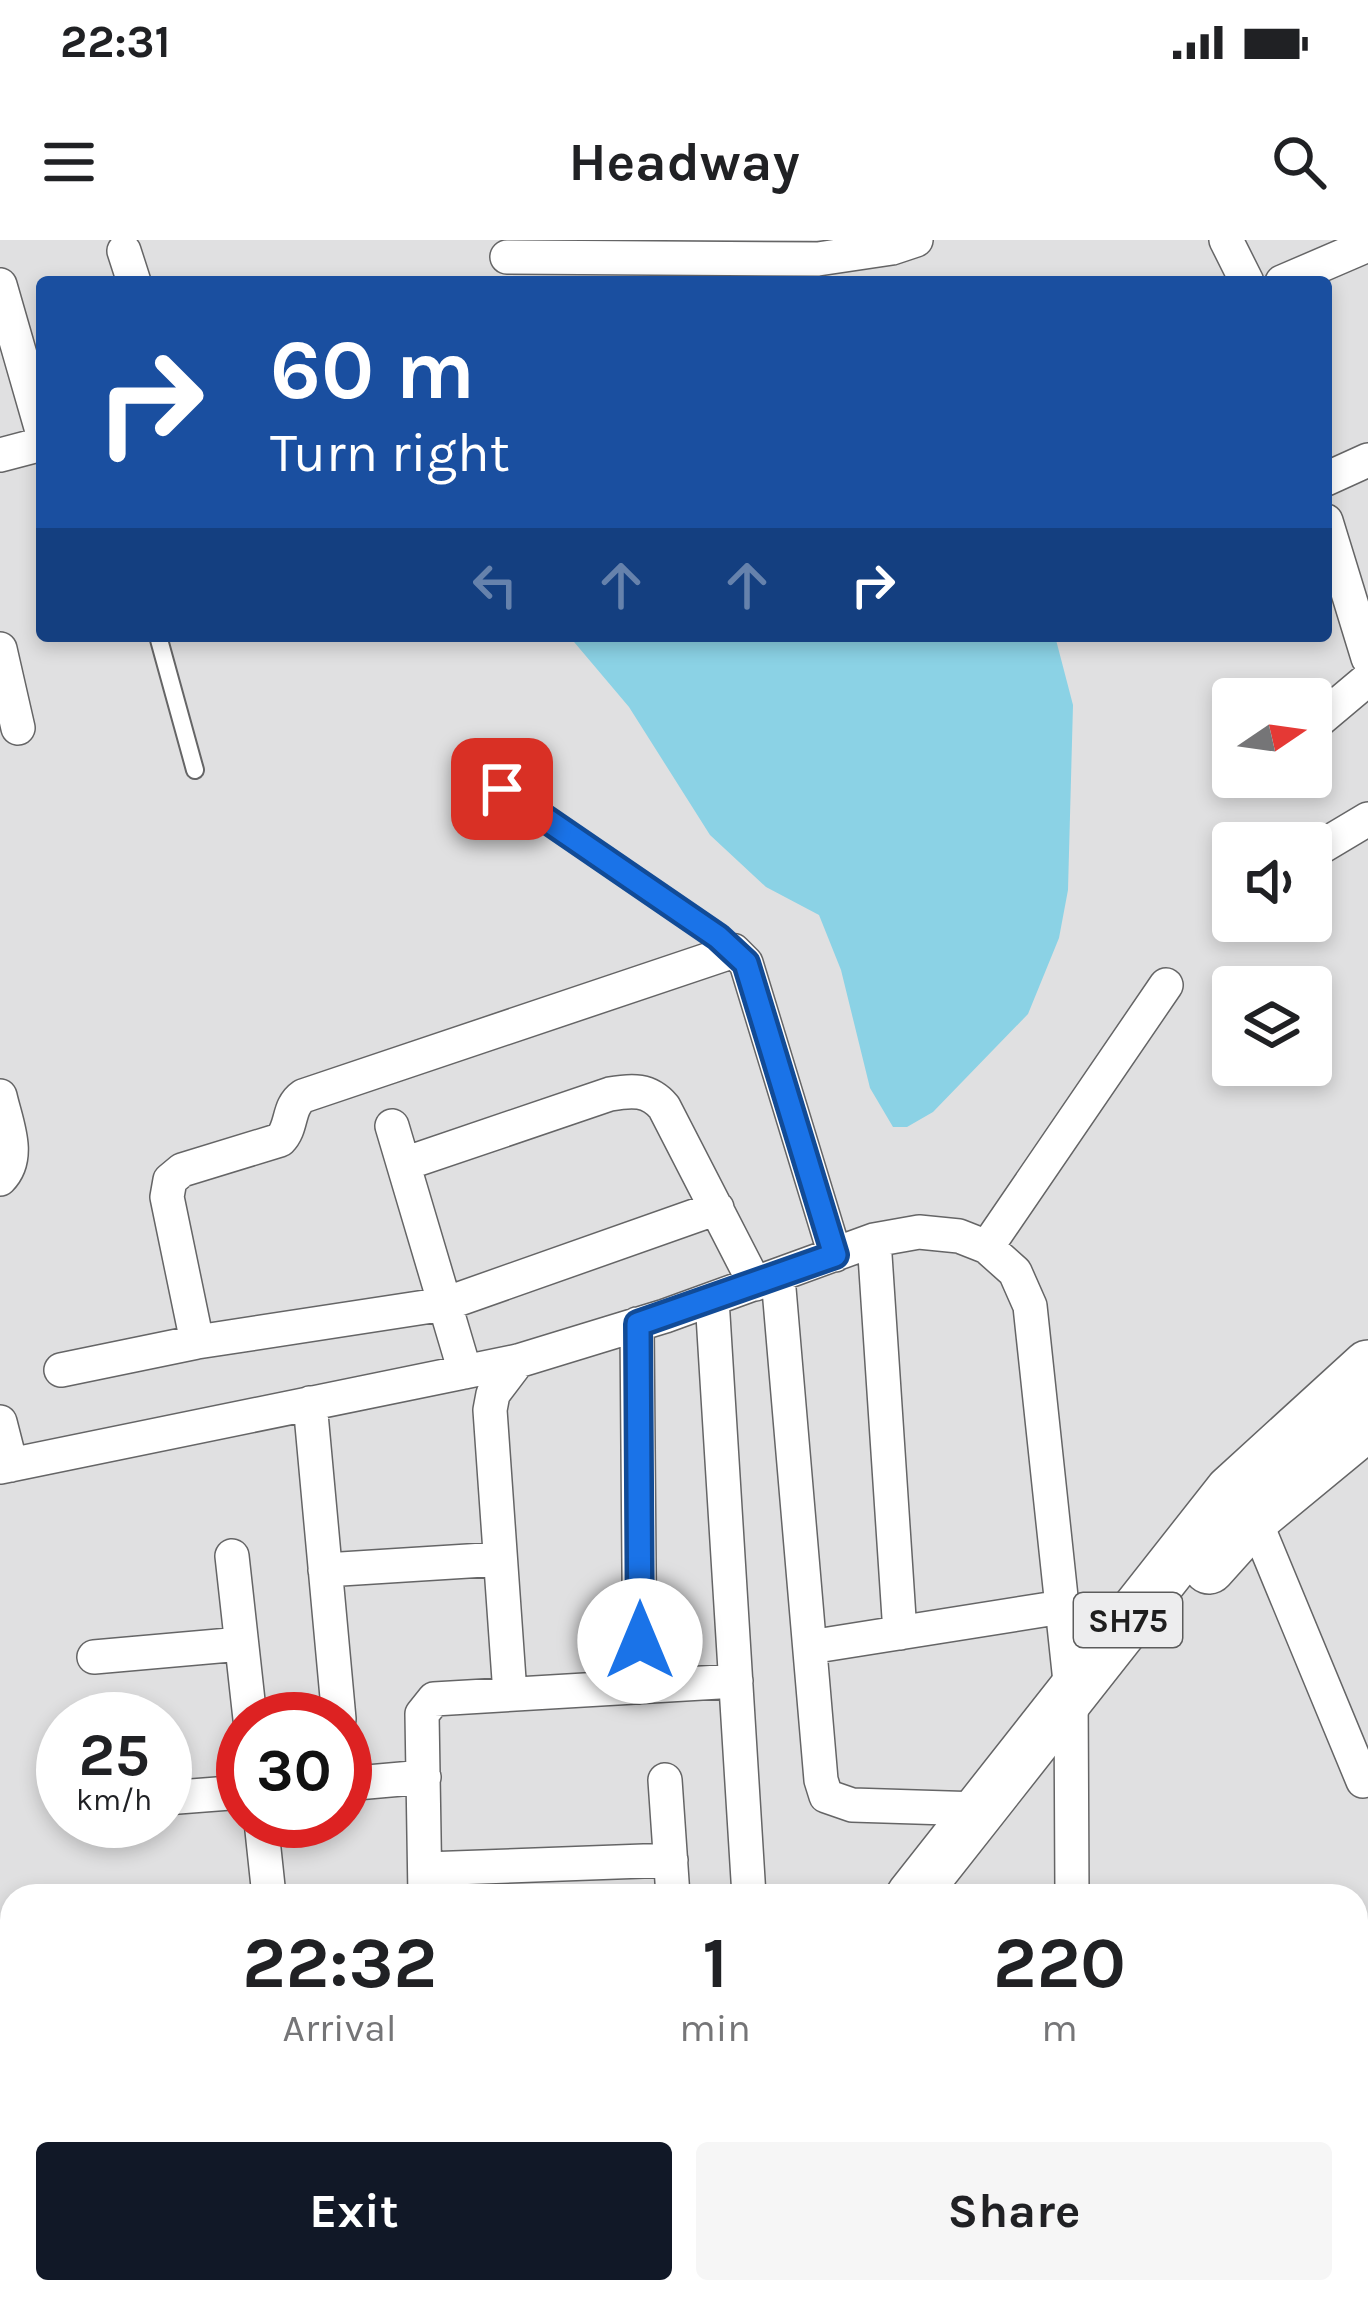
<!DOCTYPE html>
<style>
body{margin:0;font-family:Karla,sans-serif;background:#f6f6f6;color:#202124;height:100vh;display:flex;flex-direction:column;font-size:45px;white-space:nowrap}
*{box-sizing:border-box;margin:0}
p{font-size:39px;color:#757577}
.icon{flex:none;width:66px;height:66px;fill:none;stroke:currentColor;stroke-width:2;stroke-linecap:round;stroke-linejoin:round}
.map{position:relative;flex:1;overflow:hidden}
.drawer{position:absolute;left:0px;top:1644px;width:1368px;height:420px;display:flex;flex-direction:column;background:#fff;border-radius:36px 36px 0 0;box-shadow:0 6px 18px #0003}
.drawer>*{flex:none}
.top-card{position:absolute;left:36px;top:36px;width:1296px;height:366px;border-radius:12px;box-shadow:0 6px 18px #0003;background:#1a4fa0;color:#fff;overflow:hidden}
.needle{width:78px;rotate:77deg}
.controls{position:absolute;left:1212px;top:438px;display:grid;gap:24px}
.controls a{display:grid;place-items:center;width:120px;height:120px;border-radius:12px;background:#fff;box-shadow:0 6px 18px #0003;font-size:60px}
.speed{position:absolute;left:36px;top:1452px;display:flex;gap:24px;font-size:60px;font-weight:700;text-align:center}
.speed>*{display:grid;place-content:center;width:156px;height:156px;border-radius:50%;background:#fff;box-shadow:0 6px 18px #0003;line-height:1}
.speed small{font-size:30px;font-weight:400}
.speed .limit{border:18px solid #d22;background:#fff;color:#111}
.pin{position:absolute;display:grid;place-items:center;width:102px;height:102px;color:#fff;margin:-51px;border-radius:24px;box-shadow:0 6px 18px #0006}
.me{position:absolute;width:132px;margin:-66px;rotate:0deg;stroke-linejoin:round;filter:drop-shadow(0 0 9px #0008)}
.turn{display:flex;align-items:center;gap:42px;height:252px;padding:0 36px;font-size:54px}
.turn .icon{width:156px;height:156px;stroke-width:2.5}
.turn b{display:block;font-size:84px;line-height:102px}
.lanes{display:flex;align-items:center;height:114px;padding:0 36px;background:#0003;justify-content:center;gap:60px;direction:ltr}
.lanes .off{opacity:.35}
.eta{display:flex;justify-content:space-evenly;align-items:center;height:204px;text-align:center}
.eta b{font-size:72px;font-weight:700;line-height:84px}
.primary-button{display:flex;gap:24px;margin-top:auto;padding:24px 36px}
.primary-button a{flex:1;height:138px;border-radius:12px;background:#111827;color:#fff;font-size:48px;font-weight:700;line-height:138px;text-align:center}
.primary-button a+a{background:#f6f6f6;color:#202124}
.status{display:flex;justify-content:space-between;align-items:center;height:84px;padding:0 60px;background:#fff;direction:ltr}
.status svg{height:33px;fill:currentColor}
header{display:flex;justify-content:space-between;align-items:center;height:156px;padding:0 36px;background:#fff;font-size:54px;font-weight:700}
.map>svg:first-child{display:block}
.water{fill:#8bd2e5}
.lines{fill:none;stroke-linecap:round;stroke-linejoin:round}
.service-casing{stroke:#656566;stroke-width:20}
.minor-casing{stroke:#656566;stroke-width:36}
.primary-casing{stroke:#656566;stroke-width:54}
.service{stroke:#fff;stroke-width:16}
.minor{stroke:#fff;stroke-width:33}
.primary{stroke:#fff;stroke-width:51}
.route-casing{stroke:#114b97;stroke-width:30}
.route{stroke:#1a73e8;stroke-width:21}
.labels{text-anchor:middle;stroke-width:9;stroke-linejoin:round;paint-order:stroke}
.shield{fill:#ededee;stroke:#5c5c5c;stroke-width:3}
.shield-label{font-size:33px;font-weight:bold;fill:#1e1e1e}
</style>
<div class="status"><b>22:31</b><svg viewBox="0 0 49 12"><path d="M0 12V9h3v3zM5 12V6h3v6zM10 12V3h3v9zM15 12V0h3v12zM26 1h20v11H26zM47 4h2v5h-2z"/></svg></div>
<header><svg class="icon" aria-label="menu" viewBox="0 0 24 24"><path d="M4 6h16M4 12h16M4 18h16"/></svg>Headway<svg class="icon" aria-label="search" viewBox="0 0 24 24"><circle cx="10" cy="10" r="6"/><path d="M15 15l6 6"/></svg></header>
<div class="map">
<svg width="1368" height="2064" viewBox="0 0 1368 2064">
<rect width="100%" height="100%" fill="#e0e0e1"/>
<!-- water -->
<path class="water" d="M569,396H1055L1073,465L1068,650L1059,698L1028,774L933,872L907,887H893L870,848L841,730L819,675L766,647L710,595L629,467Z"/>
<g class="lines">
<!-- service casing -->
<g class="service-casing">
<path id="service" d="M158,396L195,530
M466,524L734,711"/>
</g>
<!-- minor casing -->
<g class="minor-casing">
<path id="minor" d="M1226,0L1247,42
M124,11L134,42
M507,17L818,19L892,8L916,0
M1282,42L1368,5
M0,45L42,191
M0,215L42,204
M1326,239L1368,220
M1326,281L1368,418
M0,409L18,488
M1311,487L1368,439
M1311,613L1368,579
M0,856C6,883 22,917 0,939
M392,886L465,1132
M404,924L610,854C632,850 649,849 664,867L755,1044
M874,1000L900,1393
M987,1007L1166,745
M778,1037L821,1540L826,1556L852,1565L980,1569
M712,1059L749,1656
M637,1084L640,1447
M197,1102L167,957L170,940L182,930L280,900C293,887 287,867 303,856L734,711L746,723L835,1015
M61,1130L197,1102L445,1064L717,968
M310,1163L339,1479
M0,1182L11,1225
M0,1227L518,1121L665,1076L874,1000L919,992L959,996L987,1007L1015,1032L1030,1066L1071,1451L1072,1656
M1254,1278L1363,1541
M232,1316L250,1479
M325,1330L500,1319
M810,1407L1062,1367
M94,1417L241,1404
M510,1454L490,1170L493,1154L518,1121
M665,1540L673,1656
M345,1544L424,1537
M165,1558L243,1552
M261,1581L269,1656
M425,1629L671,1620
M425,1656L422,1474L434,1459L736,1441
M0,1777L12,1799
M1356,1868L1368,1911
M0,1889L12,1897
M122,2052L130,2064
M436,2052V2064
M550,2052L551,2064
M1206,2052L1209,2064
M306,2064V2052
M975,2064L977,2052"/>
</g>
<!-- primary casing -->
<g class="primary-casing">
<path id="primary" d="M1209,1328L1254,1278L1368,1184
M912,1656L1231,1251L1368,1126
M598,2064L607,2052
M643,2064L652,2052"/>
</g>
<!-- service -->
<use href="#service" class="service"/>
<!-- minor -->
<use href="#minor" class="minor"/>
<!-- primary -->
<use href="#primary" class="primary"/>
</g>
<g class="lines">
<!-- route casing -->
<g class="route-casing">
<path id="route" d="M502,549L718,697L746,723L835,1015L638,1084L640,1401"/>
</g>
<!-- route -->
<use href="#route" class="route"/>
</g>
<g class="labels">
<!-- shield labels -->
<rect class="shield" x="1074" y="1353" width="108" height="54" rx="9"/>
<g class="shield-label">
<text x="1128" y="1392">SH75</text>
</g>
</g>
</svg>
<div class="controls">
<a><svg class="needle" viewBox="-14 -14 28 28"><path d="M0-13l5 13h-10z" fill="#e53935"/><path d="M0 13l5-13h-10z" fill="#757577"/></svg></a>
<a><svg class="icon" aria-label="sound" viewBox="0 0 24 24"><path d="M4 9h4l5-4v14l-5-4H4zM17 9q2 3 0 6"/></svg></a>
<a><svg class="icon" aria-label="layers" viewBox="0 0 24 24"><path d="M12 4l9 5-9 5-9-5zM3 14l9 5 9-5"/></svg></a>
</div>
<div class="speed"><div>25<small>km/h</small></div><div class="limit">30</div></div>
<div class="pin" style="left:502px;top:549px;background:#d93025"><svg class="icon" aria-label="arrive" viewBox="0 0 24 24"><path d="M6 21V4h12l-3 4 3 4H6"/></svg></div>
<svg class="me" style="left:640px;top:1401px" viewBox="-20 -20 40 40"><circle r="19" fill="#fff"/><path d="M0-13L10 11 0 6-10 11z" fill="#1a73e8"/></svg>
<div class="top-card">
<div class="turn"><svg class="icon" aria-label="right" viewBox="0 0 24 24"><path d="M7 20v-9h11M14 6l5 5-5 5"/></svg><div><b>60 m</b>Turn right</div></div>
<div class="lanes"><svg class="icon off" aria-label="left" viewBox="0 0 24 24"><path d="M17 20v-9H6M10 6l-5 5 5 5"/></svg><svg class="icon off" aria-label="ahead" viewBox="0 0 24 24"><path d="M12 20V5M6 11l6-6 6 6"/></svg><svg class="icon off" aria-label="ahead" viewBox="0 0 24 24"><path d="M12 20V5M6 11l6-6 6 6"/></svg><svg class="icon" aria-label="right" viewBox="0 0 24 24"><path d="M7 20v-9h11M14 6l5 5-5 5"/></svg></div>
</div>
<section class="drawer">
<div class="eta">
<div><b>22:32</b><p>Arrival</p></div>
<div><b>1</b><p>min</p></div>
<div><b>220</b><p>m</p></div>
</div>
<div class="primary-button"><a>Exit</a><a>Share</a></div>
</section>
</div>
